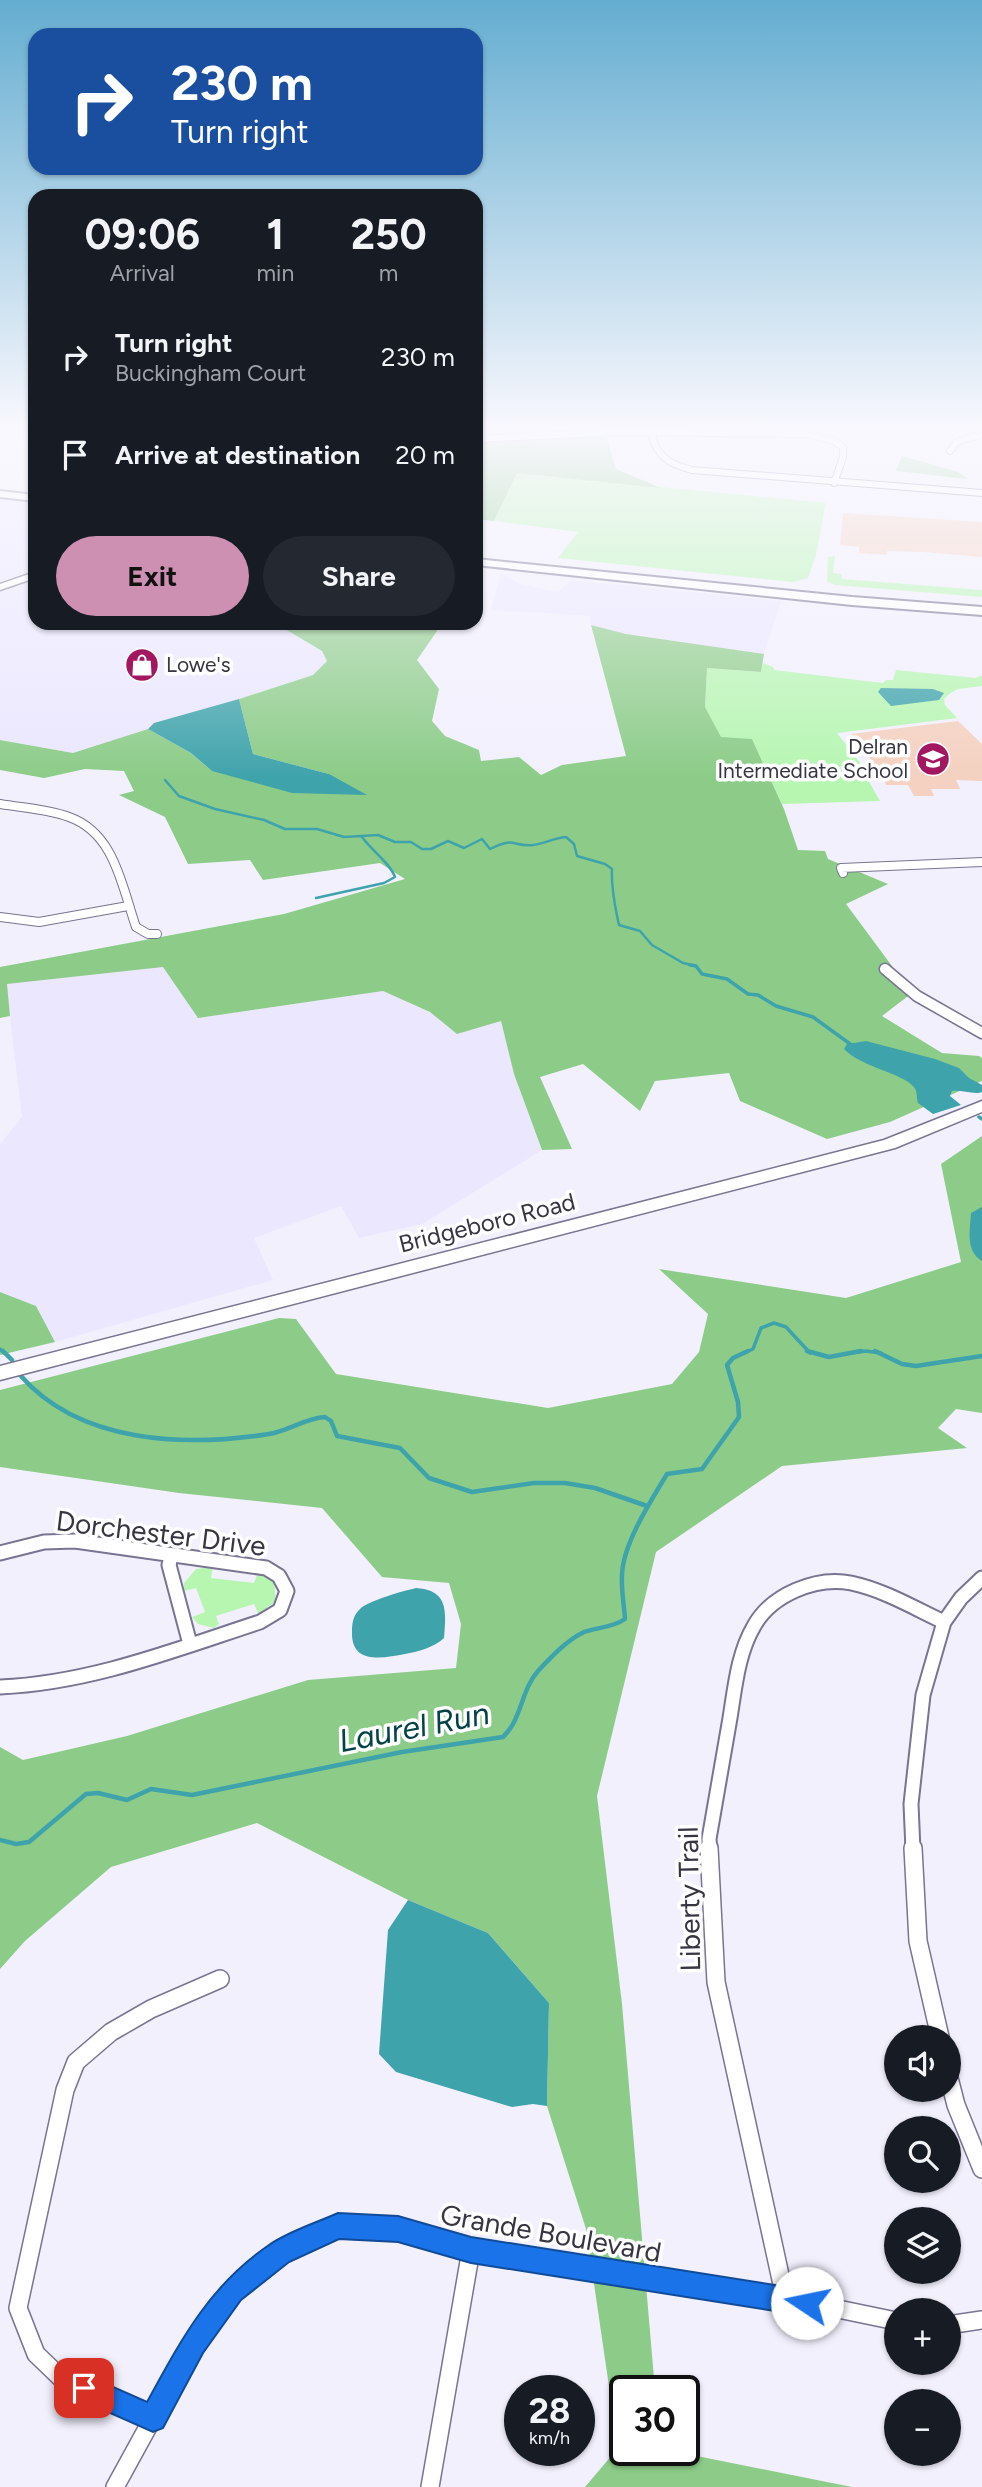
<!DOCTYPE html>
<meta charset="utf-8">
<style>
body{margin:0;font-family:Figtree,sans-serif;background:#242831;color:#f1f3f6;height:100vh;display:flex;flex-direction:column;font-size:26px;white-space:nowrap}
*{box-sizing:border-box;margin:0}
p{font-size:23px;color:#9ea1a6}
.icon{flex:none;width:38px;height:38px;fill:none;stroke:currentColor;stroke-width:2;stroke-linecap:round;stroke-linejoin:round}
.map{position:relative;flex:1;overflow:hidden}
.side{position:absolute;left:28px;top:189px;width:455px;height:441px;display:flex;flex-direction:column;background:#171b24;border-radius:21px;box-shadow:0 2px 5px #0004}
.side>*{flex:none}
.hud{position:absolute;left:28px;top:28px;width:455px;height:147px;border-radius:21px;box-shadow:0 2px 5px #0004;background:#1a4fa0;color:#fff;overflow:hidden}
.buttons{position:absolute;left:884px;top:2025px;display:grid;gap:14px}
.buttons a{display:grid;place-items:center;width:77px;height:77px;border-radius:50%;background:#171b24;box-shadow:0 2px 5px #0004;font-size:35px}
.speed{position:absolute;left:504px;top:2375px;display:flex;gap:14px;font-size:35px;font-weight:700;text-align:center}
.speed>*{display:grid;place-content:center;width:91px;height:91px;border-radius:50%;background:#171b24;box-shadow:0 2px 5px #0004;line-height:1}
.speed small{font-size:18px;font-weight:400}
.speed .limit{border:4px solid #111;border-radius:10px;background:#fff;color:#111}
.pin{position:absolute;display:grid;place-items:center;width:60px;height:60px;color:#fff;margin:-30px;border-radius:14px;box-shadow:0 4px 10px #0006}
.me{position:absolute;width:77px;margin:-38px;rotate:281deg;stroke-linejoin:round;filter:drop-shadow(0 0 5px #0008)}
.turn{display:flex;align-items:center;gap:24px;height:147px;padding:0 28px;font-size:32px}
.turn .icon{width:91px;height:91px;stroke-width:2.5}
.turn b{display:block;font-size:49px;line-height:60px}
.eta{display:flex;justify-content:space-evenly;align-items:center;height:119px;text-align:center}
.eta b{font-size:42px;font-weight:700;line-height:49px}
.button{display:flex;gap:14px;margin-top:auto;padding:14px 28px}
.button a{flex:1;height:80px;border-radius:42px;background:#cd90b2;color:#111;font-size:28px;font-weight:700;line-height:80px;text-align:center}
.button a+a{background:#242831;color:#f1f3f6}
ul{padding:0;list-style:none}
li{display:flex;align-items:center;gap:21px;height:98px;padding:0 28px}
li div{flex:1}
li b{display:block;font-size:26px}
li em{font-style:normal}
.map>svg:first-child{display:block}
.built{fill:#eae7ff}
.green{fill:#b6f6b1}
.forest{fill:#8ccc88}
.water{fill:#3fa3ab}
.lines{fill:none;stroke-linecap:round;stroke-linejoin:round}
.stream-far2{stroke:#3fa3ab;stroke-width:2.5}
.stream-far1{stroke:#3fa3ab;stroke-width:3.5}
.stream{stroke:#3fa3ab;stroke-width:4.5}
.building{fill:#f4d1c0}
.street-far4-casing{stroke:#787491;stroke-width:8}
.street-far3-casing{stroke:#787491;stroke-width:10}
.street-far2-casing{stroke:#787491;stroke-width:13}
.street-far1-casing{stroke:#787491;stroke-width:17}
.street-casing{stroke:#787491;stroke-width:20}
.secondary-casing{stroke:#787491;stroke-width:3}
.primary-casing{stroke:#787491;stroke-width:3}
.highway-casing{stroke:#787491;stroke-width:4}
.street-far4{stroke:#fff;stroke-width:6}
.street-far3{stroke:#fff;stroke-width:8}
.street-far2{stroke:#fff;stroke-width:10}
.street-far1{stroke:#fff;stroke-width:13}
.street{stroke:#fff;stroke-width:17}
.secondary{fill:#fff;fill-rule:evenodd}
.primary{fill:#fff;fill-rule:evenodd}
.highway{fill:#fff;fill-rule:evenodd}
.route{fill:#1a73e8;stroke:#114b97;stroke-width:2}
.labels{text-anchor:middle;stroke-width:7;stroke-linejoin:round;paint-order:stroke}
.far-poi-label{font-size:21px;fill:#363541;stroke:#fff;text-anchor:start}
.street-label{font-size:24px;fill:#363541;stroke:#fff}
.near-street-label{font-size:28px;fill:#363541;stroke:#fff}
.near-water-label{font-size:32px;font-style:italic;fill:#034247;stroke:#fff}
</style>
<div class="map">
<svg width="982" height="2487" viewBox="0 0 982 2487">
<rect width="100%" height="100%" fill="#f2f0fd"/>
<!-- built -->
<path class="built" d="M0,499L35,503V623H275L322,651L327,661L313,675L73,753L0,740Z
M501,573L520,584L558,592L571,580L781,601L764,654L626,634L591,625L589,616L491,610Z
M163,967L198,1018L383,991L430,1012L457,1034L501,1021L514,1074L542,1150L422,1224L359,1238L341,1206L254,1238L273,1280L55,1342L36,1306L0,1292V1144L22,1117L6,984Z"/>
<!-- green -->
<path class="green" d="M517,473L826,503L816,555L808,578L793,582L558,558L578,532L494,521Z
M835,556L833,573L841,574L842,579L982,590V597L835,585L827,581L828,557Z
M763,663L773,667L774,670L883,683L886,680H893L896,670L976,678L980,676H982V686L958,689L949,694L944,699L945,705L957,718L837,733L864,768L831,773H864L880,801L782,804L752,739L721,738L705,707L707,668L761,672Z
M213,1567L211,1578L254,1583L257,1575L265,1576L274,1582L276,1601L260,1613H258L254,1604L216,1616L219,1624L214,1628L198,1624L192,1617L205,1612L196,1588L184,1591V1583L196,1569Z"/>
<!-- forest -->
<path class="forest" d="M606,435L616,469L661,488L517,473L494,521L476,519V440Z
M902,456L958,472L968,479L896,471Z
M275,623H437V631L417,660L439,689L432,721L445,736L479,750L481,761L519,757L541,775L562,765L626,756L591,625L626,634L764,654L761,672L707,668L705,707L721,737L752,739L784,809L798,850L825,851L828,859L888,884L846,904L912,993L882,1016L942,1053L979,1056L982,1058V1081L890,1122L827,1139L740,1101L729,1073L655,1081L640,1111L583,1064L540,1077L572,1149L542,1150L514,1074L501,1021L457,1034L430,1012L383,991L198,1018L163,967L7,984L10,1016L0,1018V967L284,914L405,879L380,863L263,880L250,860L188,864L165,817L119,795L134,791L124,771L85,769L44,778L0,770V740L73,753L148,729L191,753L212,771L329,774L253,754L239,699L313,675L327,661L322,651Z
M982,1136V1413L956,1409L938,1428L967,1448L782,1466L656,1552L597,1796L622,2004L655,2390H625V2450H667L852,2487H585L618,2448L586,2229L547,2106L549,2003L488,1933L408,1900L257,1823L111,1867L25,1941L0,1969V1747L23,1760L127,1736L308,1680L456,1668L461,1624L449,1583L382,1577L322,1508L179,1493L0,1467V1390L279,1318L296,1319L336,1374L548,1408L672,1384L699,1352L708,1314L659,1269L846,1298L961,1262L941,1164Z
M0,1292L36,1306L55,1342L0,1355Z"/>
<!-- water -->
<path class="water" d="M881,688L933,689L944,693L939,700L891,706L878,692Z
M239,699L253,754L329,774L367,795L292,793L212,771L191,753L148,729L154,723Z
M866,1041L935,1059L959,1068L969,1078L982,1085V1092C975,1095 962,1090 952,1091L950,1096L961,1105L933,1114L918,1103C916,1098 918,1092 914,1087C902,1073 861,1067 844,1049L847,1044Z
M982,1207V1261C965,1251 970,1230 971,1213Z
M416,1588C449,1590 446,1612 444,1638C435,1647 417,1652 405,1654C383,1658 351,1665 352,1632C352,1623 353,1615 361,1608C371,1600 403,1591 416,1588Z
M408,1900L488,1933L549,2003L547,2106L533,2104L512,2107L396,2072L379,2054L388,1930Z"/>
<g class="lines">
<!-- stream-far2 -->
<path class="stream-far2" d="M165,780L179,796L215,809L264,820L285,829H317L344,837L378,835L395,842H411L422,849H431L448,841L464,848L482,839L490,849C516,836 512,847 533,845C543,844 554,838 566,837L574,844L577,856L605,864L612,869C611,887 615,907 619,925L640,931L652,945L683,963L696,966
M316,898L384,883L395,877C390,863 372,851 362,837"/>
<!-- stream-far1 -->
<path class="stream-far1" d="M690,965L696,966L702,974L727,979L748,994L758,995L776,1006L813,1017L853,1046
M979,1117L982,1119
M0,1349L4,1353
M744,1353L753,1349L761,1328L774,1323L786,1327L810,1353
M850,1353L866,1351L881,1353"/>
<!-- stream -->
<path class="stream" d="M3,1351L12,1360
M807,1351L829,1357L861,1351
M875,1351L902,1364L916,1366L982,1356
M20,1375C80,1444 185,1447 269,1434C289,1431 305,1418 325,1417L331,1421L337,1436L400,1448L429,1478L472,1492L534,1483H565L595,1488L647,1506
M0,1840L16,1844L29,1842L86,1794L98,1793L127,1800L151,1789L192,1795L402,1752L503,1737C522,1719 521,1690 538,1671C551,1657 567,1640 584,1632C598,1627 612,1628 625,1619C624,1604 621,1589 622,1575C623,1543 651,1501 667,1474L702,1469L739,1417L738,1402L727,1365L733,1358L748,1351"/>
</g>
<!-- building -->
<path class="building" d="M843,513L982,522V557L923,552L887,551V555L859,553V547L840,545Z
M958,721L982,744V781L956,780L960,789H931L934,796H914L908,785H886L882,774L851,734Z"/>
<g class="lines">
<!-- street-far4 casing -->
<g class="street-far4-casing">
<path id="street-far4" d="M651,433C657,457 669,464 692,470L982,493
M476,439L617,432L808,434L834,441L843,447V457L834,483
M950,451L957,442L982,434"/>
</g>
<!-- street-far3 casing -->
<g class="street-far3-casing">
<path id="street-far3" d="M0,804C23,808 47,809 69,817C115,833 122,887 136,927L148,934H157
M843,873L841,868L982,862
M0,917L39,922L128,906"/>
</g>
<!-- street-far2 casing -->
<g class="street-far2-casing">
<path id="street-far2" d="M885,969L917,996L982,1033"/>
</g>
<!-- street-far1 casing -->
<g class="street-far1-casing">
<path id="street-far1" d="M0,1553L44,1542L75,1541L266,1568L279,1576L287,1591L280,1610L260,1622C174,1650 91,1683 0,1687
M171,1556L169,1565L190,1644
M710,1850L709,1839C716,1799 723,1758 730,1718C735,1687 738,1653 754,1626C771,1595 816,1576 851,1583C884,1590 914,1608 944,1622
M913,1850L911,1804L923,1695L944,1622L961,1598L982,1578"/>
</g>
<!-- street casing -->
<g class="street-casing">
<path id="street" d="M709,1848L716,1982L785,2298
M913,1848L918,1941L940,2037
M948,2074L956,2105L982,2169
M948,2325L982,2320
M153,2418L61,2378L36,2354L18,2308L65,2090L76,2062L111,2032L151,2009L220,1979
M115,2487L194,2343L232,2291L280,2252L338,2226L398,2229L471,2250L785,2298L896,2321
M430,2487L471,2250"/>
</g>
<!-- secondary casing -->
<g class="secondary-casing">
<path id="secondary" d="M35,572V578L0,590V584Z"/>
</g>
<!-- primary casing -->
<g class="primary-casing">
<path id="primary" d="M982,1101V1112L895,1148L0,1380V1366L884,1140Z"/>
</g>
<!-- highway casing -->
<g class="highway-casing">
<path id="highway" d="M0,491L35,495V501L0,497Z
M476,559L852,597L982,607V615L852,605L476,565Z"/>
</g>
<!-- street-far4 -->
<use href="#street-far4" class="street-far4"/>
<!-- street-far3 -->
<use href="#street-far3" class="street-far3"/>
<!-- street-far2 -->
<use href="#street-far2" class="street-far2"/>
<!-- street-far1 -->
<use href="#street-far1" class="street-far1"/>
<!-- street -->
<use href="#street" class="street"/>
<!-- secondary -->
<use href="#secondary" class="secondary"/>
<!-- primary -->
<use href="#primary" class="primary"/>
<!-- highway -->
<use href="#highway" class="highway"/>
</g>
<!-- sky -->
<linearGradient id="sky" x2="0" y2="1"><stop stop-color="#64add0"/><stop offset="0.55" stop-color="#f9f8fe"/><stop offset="1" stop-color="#f9f8fe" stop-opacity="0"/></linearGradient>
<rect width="982" height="778" fill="url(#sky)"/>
<!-- route -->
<path class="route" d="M338,2213L398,2216L471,2237L807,2290L816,2294L820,2303L816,2312L807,2316L471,2263L398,2242L339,2239L289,2262L241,2300L203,2353L163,2428L153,2432L74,2397L70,2388L74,2378L84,2374L147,2402C181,2340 209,2286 269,2245C289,2231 316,2223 338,2213Z"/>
<!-- icons -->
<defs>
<g id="shop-disc" transform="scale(1.75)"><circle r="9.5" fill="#a21760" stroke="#fff"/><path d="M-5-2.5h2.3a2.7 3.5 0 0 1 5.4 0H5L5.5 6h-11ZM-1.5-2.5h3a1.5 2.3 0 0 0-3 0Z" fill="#fff"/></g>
<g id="school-disc" transform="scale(1.75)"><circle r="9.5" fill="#a21760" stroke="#fff"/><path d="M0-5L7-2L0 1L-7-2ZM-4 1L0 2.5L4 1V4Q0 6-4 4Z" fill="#fff"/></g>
</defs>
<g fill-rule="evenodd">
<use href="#shop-disc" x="142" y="665"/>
<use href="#school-disc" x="933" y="759"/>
</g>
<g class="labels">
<!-- far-poi labels -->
<g class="far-poi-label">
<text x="166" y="672">Lowe's</text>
<text x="908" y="754" text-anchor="end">Delran<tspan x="908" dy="24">Intermediate School</tspan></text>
</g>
<!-- street labels -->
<g class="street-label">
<text transform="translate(487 1223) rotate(-14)" y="8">Bridgeboro Road</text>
</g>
<!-- near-street labels -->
<g class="near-street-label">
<text transform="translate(161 1533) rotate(7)" y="10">Dorchester Drive</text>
<text transform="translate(689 1899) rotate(-91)" y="10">Liberty Trail</text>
<text transform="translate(551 2233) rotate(10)" y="10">Grande Boulevard</text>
</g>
<!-- near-water labels -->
<g class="near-water-label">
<text transform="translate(414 1727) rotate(-11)" y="11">Laurel Run</text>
</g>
</g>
</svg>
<div class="buttons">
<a><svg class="icon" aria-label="sound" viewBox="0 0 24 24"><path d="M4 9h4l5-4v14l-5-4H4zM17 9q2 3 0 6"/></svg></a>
<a><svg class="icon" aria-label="search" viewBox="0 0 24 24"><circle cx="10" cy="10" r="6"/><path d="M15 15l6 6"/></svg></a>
<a><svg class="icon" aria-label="layers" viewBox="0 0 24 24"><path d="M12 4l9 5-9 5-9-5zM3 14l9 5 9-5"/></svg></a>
<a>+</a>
<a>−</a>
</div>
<div class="speed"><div>28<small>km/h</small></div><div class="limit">30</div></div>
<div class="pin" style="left:84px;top:2388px;background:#d93025"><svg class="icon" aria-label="arrive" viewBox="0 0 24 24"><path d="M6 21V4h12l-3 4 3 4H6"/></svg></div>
<svg class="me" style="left:807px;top:2303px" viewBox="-20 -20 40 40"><circle r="19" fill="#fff"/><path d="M0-13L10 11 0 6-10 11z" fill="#1a73e8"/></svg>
<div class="hud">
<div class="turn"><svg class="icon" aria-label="right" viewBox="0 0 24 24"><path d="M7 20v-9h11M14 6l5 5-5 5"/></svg><div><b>230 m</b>Turn right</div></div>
</div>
<section class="side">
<div class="eta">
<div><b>09:06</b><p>Arrival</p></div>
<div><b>1</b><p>min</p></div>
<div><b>250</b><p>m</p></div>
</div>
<ul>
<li><svg class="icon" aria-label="right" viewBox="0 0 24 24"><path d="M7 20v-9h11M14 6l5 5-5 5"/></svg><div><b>Turn right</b><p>Buckingham Court</p></div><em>230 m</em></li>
<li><svg class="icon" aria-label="arrive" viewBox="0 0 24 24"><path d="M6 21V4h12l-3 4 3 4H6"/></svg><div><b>Arrive at destination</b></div><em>20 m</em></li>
</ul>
<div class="button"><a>Exit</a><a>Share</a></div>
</section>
</div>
